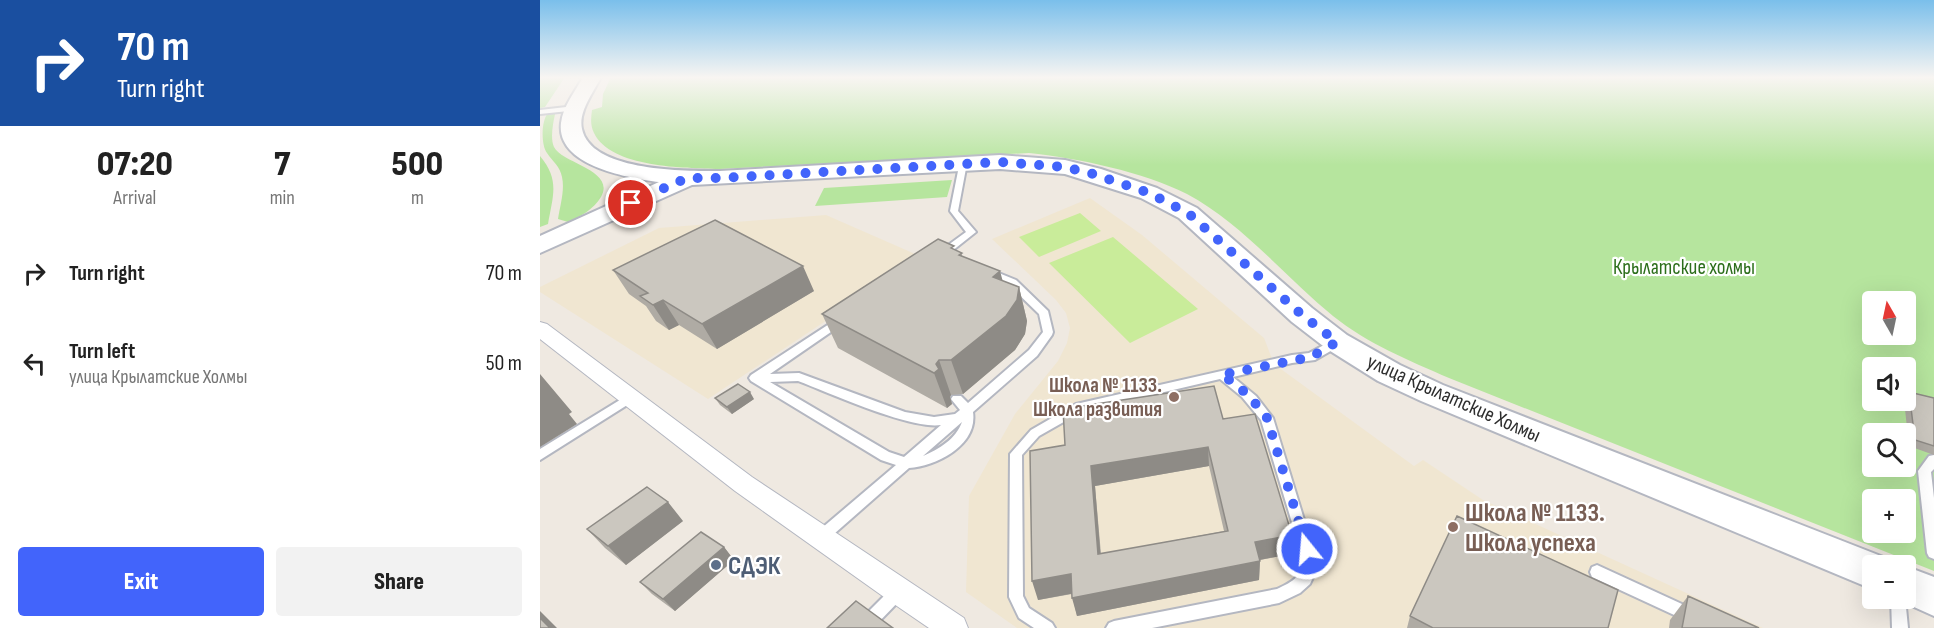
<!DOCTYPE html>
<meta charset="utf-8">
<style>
body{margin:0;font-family:"Sofia Sans Condensed",sans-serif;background:#f2f2f2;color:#222;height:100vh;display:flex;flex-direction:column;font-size:22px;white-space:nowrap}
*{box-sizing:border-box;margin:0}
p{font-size:20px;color:#767676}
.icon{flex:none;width:33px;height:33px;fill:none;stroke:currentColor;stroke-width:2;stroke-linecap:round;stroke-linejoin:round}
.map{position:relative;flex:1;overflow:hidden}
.side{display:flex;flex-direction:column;background:#fff;width:540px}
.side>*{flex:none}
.top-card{background:#1a4fa0;color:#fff;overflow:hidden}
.needle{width:39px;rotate:351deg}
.tools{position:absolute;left:1322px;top:291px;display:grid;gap:12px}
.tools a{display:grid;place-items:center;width:54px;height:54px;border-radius:6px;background:#fff;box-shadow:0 6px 24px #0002;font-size:30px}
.pin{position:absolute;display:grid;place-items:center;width:51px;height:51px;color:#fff;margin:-26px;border:3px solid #fff;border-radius:50%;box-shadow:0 2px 6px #0007}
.me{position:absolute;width:66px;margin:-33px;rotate:343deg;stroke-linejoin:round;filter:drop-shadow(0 0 4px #0008)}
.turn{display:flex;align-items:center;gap:21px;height:126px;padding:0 18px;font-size:27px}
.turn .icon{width:78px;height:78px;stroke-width:2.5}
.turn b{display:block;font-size:42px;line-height:51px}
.eta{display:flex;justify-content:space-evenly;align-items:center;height:102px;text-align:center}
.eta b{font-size:36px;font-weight:800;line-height:42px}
.cta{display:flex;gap:12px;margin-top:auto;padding:12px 18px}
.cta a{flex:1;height:69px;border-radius:6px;background:#4264fb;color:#fff;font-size:24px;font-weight:800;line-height:69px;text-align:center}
.cta a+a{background:#f2f2f2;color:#222}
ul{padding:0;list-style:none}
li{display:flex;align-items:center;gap:18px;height:90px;padding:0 18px}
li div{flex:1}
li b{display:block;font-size:22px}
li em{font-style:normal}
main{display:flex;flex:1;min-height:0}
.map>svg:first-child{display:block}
.education{fill:#f0e6d1}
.green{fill:#b6e59e;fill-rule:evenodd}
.pitch{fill:#c9ec9a}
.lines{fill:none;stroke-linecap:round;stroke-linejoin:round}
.lane-casing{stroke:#b4b7c1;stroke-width:4}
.street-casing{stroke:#b4b7c1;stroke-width:2}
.secondary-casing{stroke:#b4b7c1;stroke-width:4}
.lane{fill:#fff;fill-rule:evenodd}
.street{fill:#fff;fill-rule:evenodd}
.secondary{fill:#fff;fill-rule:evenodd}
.wall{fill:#afaba4;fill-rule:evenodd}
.shaded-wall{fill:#8e8b86}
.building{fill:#cbc7bf;stroke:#8e8b86;stroke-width:1.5;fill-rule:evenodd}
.route{stroke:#4264fb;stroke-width:10;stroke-dasharray:0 18}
.education-dot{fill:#8d6e63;stroke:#fff;stroke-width:2}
.service-dot{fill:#5c6f8a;stroke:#fff;stroke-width:2}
.labels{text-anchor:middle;stroke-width:4.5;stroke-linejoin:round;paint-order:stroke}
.park-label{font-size:21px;fill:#2c6e1b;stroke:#fff}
.education-label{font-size:21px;font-weight:bold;fill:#785e54;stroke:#fff;text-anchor:end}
.street-label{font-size:21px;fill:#2e2e2e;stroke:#fff}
.near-education-label{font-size:26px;font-weight:bold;fill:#785e54;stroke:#fff;text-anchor:start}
.near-service-label{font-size:26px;font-weight:bold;fill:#4e5e75;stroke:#fff;text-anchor:start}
</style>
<main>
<section class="side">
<div class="top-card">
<div class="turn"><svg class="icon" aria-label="right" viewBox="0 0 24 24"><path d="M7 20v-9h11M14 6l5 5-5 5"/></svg><div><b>70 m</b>Turn right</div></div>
</div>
<div class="eta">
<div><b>07:20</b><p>Arrival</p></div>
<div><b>7</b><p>min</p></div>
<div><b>500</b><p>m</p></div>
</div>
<ul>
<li><svg class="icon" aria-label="right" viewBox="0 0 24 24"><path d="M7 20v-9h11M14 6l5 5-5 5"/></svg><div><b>Turn right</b></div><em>70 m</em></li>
<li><svg class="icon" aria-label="left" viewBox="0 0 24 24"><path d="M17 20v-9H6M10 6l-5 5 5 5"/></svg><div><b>Turn left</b><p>улица Крылатские Холмы</p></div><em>50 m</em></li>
</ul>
<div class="cta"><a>Exit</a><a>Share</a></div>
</section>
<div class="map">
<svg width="1394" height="628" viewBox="0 0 1394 628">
<rect width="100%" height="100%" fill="#efe9e1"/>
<!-- education -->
<path class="education" d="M550,198L602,235L724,338L734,364L874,466L883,460L943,500L1223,628H477L426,592L429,496L475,414L518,361L527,343L530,328L526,313L516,300L452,239Z
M286,215L382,257L168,399L0,292V287L119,228Z"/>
<!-- green -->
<path class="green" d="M0,77H25L5,107L0,108Z
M71,77H1394V571L909,378C868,360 828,344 793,316C744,276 703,224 647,194C604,172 537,158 489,153L179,169C145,168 71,168 54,133C50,125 51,118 52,110L62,107L63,94ZM1332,302H1365V334H1332ZM1332,368H1365V400H1332ZM1332,434H1365V466H1332ZM1332,500H1365V532H1332Z
M8,113L15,114C13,124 10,138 14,147C23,164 76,170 61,197C54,209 40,217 28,222L18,219C20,206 25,190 22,177C20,166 13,162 7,153C1,145 1,121 8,113Z
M0,156C20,180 13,195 8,224L0,227Z
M412,180L407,197L275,206L284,188Z"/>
<!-- pitch -->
<path class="pitch" d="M540,213L561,231L499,257L479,237Z
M573,237L658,309L590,343L509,263Z"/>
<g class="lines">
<!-- lane casing -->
<g class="lane-casing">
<path id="lane" d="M35,106H38V110L0,114V110Z
M420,161H426L427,163L418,211L436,232L407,255L403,256L398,253L400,251L426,232L410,211Z
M449,269L476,280L508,311L513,332L512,335L497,356L433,412C438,445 397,466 369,468L286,541L281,543L276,541L274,537L276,533L356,465L341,460L211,381L209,378L211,375L300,317L304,319L305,321L304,323L230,374L259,373L365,412L394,417L415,414L420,410L411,399L413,396H421L428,403L489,350L503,332L499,314L468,284L446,274L444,272ZM258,381C290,393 371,430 401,425L364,457L349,452L230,382ZM422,422C416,439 399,449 383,456Z
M797,338L801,339L802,342L801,345L775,360L752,363L693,377L716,396L733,418L776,559L775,573L770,584L760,593L739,603L612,628H566L569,623L574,621L737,589C759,579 765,573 760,549L721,420L702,397L680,379L543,411L499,436L482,455L483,596L489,608L512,623L515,628H494L479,618L469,597L470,454L491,430L536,404L752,355L769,353Z
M88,395L92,396L94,399L92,402L0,460V449Z
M1394,455V469L1391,472L1394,498V559L1389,557L1387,553L1378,471L1389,456Z
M1057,565L1155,610L1158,615L1155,620L1150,622L1145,620L1052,577L1050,572L1052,567Z
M358,585L363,587L365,592L363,597L333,628H314L317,623L353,587Z
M1365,597L1368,628H1352L1351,598H1365Z"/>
</g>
<!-- street casing -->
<g class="street-casing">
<path id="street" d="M0,322L7,324L212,477L424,618L428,628H389L351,602L195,491L0,339Z"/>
</g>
<!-- secondary casing -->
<g class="secondary-casing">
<path id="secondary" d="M43,77H61C54,92 38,111 42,129C51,172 146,171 180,171L460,155L525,160L561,169L617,188L657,208L772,308L807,335L860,365L903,385L1346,558L1349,566H1332V589L881,401L838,381L787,349L752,322L639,218L601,198L525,174L460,169L152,185L0,253V236L119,182C89,178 16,166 21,123C23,106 35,92 43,77Z
M1365,566L1394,577V616L1354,598H1365Z"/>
</g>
<!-- lane -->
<use href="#lane" class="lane"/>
<!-- street -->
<use href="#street" class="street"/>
<!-- secondary -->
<use href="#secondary" class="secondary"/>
</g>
<!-- wall -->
<path class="wall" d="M415,250L422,253V256L463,281L479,287L487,321L485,334L475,350L423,394L411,395L410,397L412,404L407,408L298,348L282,314Z
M73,270L274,291L177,349L139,325L129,330L116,321L106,306L89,294Z
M1369,392L1394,398V455L1369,446L1364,400H1365V396Z
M175,398L214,399L192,414L180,405Z
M683,419L751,554L720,560L719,580L537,616L532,594L498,600L490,451ZM669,466L684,531L561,554L555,486Z
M143,521L86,565L65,548L47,529Z
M184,547L194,560L135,611L112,594L100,582Z
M1148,596L1219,628H1129L1130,620Z
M870,616L1068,628H867Z"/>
<!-- shaded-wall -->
<path class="shaded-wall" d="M263,266L274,291L177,349L162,324Z
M460,271L469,304L453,277Z
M479,287L487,321L485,334L475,350L423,394L411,360Z
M123,300L139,325L129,330L113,305Z
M399,360L411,395L410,397L412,404L407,408L394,373L396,364Z
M0,374L32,412L29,414L37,424L0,447Z
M210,392L214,399L192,414L187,407Z
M668,447L669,466L555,486L562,573L558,554L551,466Z
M128,502L143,521L86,565L68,546Z
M752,535L751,554L714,561L715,542Z
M184,547L194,560L135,611L123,599Z
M720,561L719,580L537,616L532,598Z
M531,574L535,593L498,600L492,581Z
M0,611L17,628H0Z"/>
<!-- building -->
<path class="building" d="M175,220L263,266L162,324L123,300L113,305L100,296L108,293L73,270Z
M398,239L414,246L411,248L422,253L419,255L460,271L453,277L479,287L477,300L466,316L411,360H399L396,364L399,369L394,373L282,314Z
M198,384L210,392L187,407L175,398Z
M674,386L683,419L715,414L752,535L715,542L720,561L532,598L531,574L492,581L490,451L525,445L523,409ZM668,447L688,531L558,554L551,466Z
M1369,392L1394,398V446L1375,440Z
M107,487L128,502L68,546L47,529Z
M917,516L1078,590L1068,628H893L870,616Z
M161,532L184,547L123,599L100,582Z
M1148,596L1219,628H1142Z
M316,601L353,628H287Z
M0,618L10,628H0Z"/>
<!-- sky -->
<linearGradient id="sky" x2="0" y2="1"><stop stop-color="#7abfeb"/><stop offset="0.47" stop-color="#f8f5f2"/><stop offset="1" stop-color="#f8f5f2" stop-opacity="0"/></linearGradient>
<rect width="1394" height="165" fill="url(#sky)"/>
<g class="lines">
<!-- route -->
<path class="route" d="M91,203L147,178H180L460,162L525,167L553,174L609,193L648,213L762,315L797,342L771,357L681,375C700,385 714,401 727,418L767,549"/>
</g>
<!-- markers -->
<g class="education-dot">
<circle cx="634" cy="397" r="6"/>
<circle cx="913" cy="527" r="6"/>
</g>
<circle class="service-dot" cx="176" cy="565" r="6"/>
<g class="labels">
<!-- park labels -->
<g class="park-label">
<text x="1144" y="274">Крылатские холмы</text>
</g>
<!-- education labels -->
<g class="education-label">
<text x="622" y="392">Школа № 1133.<tspan x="622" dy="24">Школа развития</tspan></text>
</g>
<!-- street labels -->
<g class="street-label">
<text transform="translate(914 398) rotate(24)" y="7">улица Крылатские Холмы</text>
</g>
<!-- near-education labels -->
<g class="near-education-label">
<text x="925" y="521">Школа № 1133.<tspan x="925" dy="30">Школа успеха</tspan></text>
</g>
<!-- near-service labels -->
<g class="near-service-label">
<text x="188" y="574">СДЭК</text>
</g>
</g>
</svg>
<div class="tools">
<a><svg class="needle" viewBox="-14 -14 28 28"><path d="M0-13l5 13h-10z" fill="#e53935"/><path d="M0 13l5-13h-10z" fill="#767676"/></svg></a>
<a><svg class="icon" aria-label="sound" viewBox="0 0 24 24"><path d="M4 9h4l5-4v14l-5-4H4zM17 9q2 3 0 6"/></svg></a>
<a><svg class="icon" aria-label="search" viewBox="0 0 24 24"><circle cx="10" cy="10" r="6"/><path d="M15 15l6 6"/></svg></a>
<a>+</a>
<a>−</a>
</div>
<div class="pin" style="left:91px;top:203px;background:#d93025"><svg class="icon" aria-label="arrive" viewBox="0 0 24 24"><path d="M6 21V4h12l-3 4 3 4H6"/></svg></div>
<svg class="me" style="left:767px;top:549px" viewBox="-20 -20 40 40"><circle r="17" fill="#4264fb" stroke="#fff" stroke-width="3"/><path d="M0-11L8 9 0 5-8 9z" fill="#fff"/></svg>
</div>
</main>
